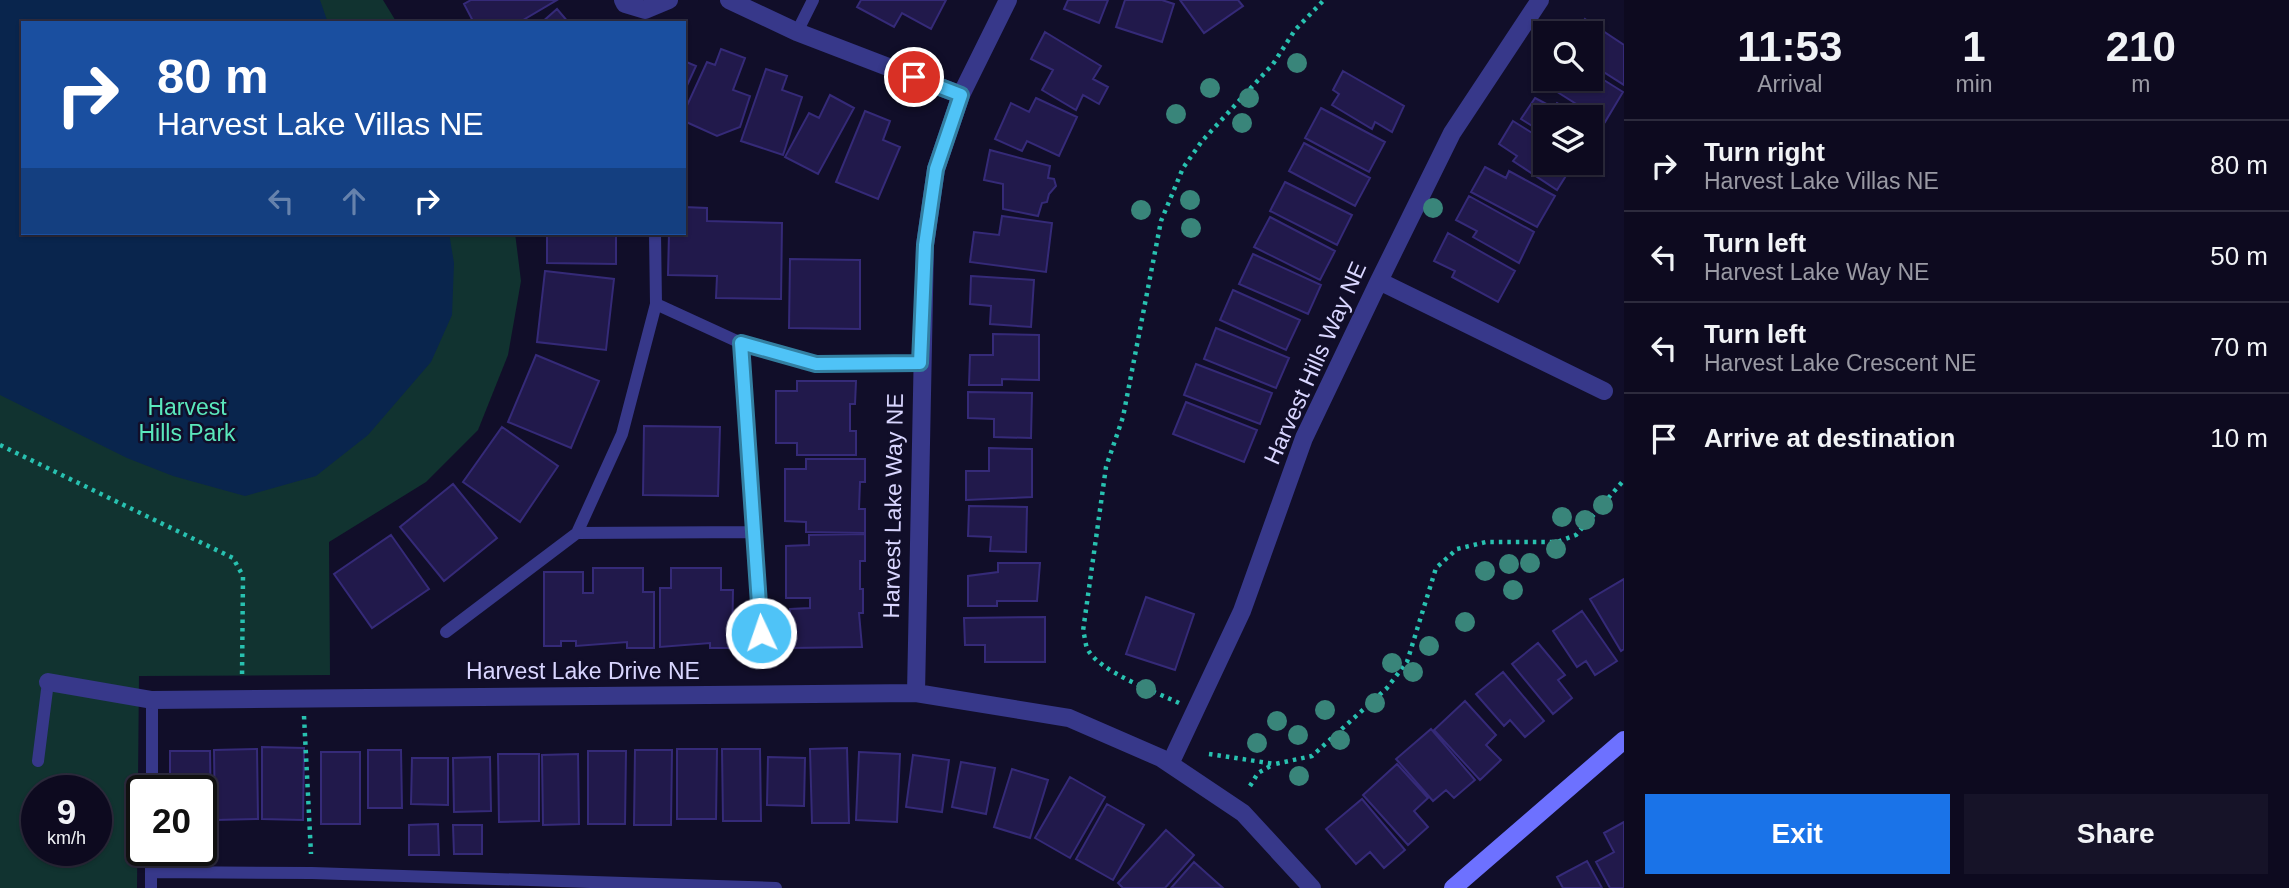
<!DOCTYPE html>
<style>
body{margin:0;font-family:Helvetica,sans-serif;background:#161328;color:#f1f3f6;height:100vh;display:flex;flex-direction:column;font-size:26px;white-space:nowrap}
*{box-sizing:border-box;margin:0}
p{font-size:23px;color:#9a9aa4}
.icon{flex:none;width:38px;height:38px;fill:none;stroke:currentColor;stroke-width:2;stroke-linecap:round;stroke-linejoin:round}
.map{position:relative;flex:1;overflow:hidden}
.panel{display:flex;flex-direction:column;background:#0d0a1f;width:665px}
.panel>*{flex:none}
.hud{position:absolute;left:21px;top:21px;width:665px;height:214px;border-radius:0px;box-shadow:0 2px 5px #0004,0 0 0 2px #2d2b3d;background:#1a4fa0;color:#fff;overflow:hidden}
.buttons{position:absolute;left:1533px;top:21px;display:grid;gap:14px}
.buttons a{display:grid;place-items:center;width:70px;height:70px;border-radius:0px;background:#0d0a1f;box-shadow:0 2px 5px #0004,0 0 0 2px #2d2b3d;font-size:35px}
.speed{position:absolute;left:21px;top:775px;display:flex;gap:14px;font-size:35px;font-weight:700;text-align:center}
.speed>*{display:grid;place-content:center;width:91px;height:91px;border-radius:50%;background:#0d0a1f;box-shadow:0 2px 5px #0004,0 0 0 2px #2d2b3d;line-height:1}
.speed small{font-size:18px;font-weight:400}
.speed .limit{border:4px solid #111;border-radius:10px;background:#fff;color:#111}
.pin{position:absolute;display:grid;place-items:center;width:60px;height:60px;color:#fff;margin:-30px;border:4px solid #fff;border-radius:50%;box-shadow:0 2px 7px #0007}
.me{position:absolute;width:77px;margin:-38px;rotate:357deg;stroke-linejoin:round;filter:drop-shadow(0 0 5px #0008)}
.turn{display:flex;align-items:center;gap:24px;height:147px;padding:0 21px;font-size:32px}
.turn .icon{width:91px;height:91px;stroke-width:2.5}
.turn b{display:block;font-size:49px;line-height:60px}
.lanes{display:flex;align-items:center;height:66px;padding:0 21px;background:#0003;justify-content:center;gap:35px;direction:ltr}
.lanes .off{opacity:.35}
.eta{display:flex;justify-content:space-evenly;align-items:center;height:119px;text-align:center}
.eta b{font-size:42px;font-weight:800;line-height:49px}
.button{display:flex;gap:14px;margin-top:auto;padding:14px 21px}
.button a{flex:1;height:80px;border-radius:0px;background:#1a73e8;color:#fff;font-size:28px;font-weight:800;line-height:80px;text-align:center}
.button a+a{background:#161328;color:#f1f3f6}
ul{padding:0;list-style:none}
li{display:flex;align-items:center;gap:21px;height:91px;padding:0 21px;border-top:2px solid #2d2b3d}
li div{flex:1}
li b{display:block;font-size:26px}
li em{font-style:normal}
main{display:flex;flex:1;min-height:0}
.map>svg:first-child{display:block}
.green{fill:#113330;fill-rule:evenodd}
.water{fill:#09254d}
.building{fill:#21194b;stroke:#352a78;stroke-width:2}
.lines{fill:none;stroke-linecap:round;stroke-linejoin:round}
.path{stroke:#28c1b0;stroke-width:4.5;stroke-dasharray:3.5 5;stroke-linecap:butt}
.lane{stroke:#37388a;stroke-width:12}
.street{stroke:#37388a;stroke-width:18}
.secondary{stroke:#6d71ff;stroke-width:18}
.tree{fill:#39857a}
.route-casing{stroke:#337fa1;stroke-width:18}
.route{stroke:#4fc3f7;stroke-width:12}
.labels{text-anchor:middle;stroke-width:5;stroke-linejoin:round;paint-order:stroke}
.street-label{font-size:23px;fill:#d9d6ff;stroke:#110e29}
.park-label{font-size:23px;fill:#5ae7bc;stroke:#110e29}
</style>
<main>
<div class="map">
<svg width="1624" height="888" viewBox="0 0 1624 888">
<rect width="100%" height="100%" fill="#110e29"/>
<!-- green -->
<path class="green" d="M0,0H383L397,23H23V233H515L521,281L508,355L478,430L426,482L329,542L330,675L139,676L137,888H0ZM37,791H96V850H37Z"/>
<!-- water -->
<path class="water" d="M0,0H320L328,23H23V233H449L454,263L452,315L431,362L368,435L316,476L245,496L173,476L127,458L0,395Z"/>
<!-- building -->
<path class="building" d="M471,0H557L518,23H474L464,4Z
M861,0H946L931,29L902,13L894,27L857,7Z
M1068,0H1108L1099,23L1064,9Z
M1125,0H1162L1174,4L1162,42L1116,27Z
M1238,0L1243,6L1204,33L1180,0Z
M557,9L569,23H541Z
M1585,19L1624,45V85L1591,64V33H1576Z
M1045,32L1101,66L1093,79L1108,87L1099,104L1083,95L1076,110L1042,90L1053,70L1031,59Z
M721,49L745,58L733,90L750,96L740,127L717,136L684,121V112L707,62L715,65Z
M684,61L696,66L684,92Z
M766,69L787,76L782,90L802,97L783,155L741,141Z
M1343,71L1404,106L1392,132L1375,122L1372,129L1332,105L1339,94L1333,90Z
M1591,72L1623,92L1605,122L1543,83L1545,79H1591Z
M830,95L854,108L818,174L785,157L809,113L819,118Z
M1036,98L1077,117L1059,156L1027,141L1022,151L995,139L1011,103L1029,112Z
M1535,98L1554,108L1557,103L1582,117H1545V134L1521,119Z
M1321,108L1385,142L1369,172L1305,138Z
M865,111L890,121L883,140L900,147L878,199L836,182Z
M1513,121L1545,141V163H1574L1557,190L1513,161L1517,156L1499,144Z
M1591,123L1602,129L1591,147Z
M1304,143L1370,178L1355,206L1289,171Z
M990,150L1050,166L1048,178L1054,179L1056,186L1049,194L1047,202L1042,203L1038,216L1003,209V184L984,180Z
M1485,167L1506,178L1509,171L1555,196L1537,227L1471,192Z
M1285,182L1352,215L1337,245L1270,211Z
M1469,196L1534,232L1519,263L1473,237L1477,231L1456,220Z
M684,207L707,208V221L782,223L781,299L716,298L717,276L668,275L669,233H684Z
M1002,216L1052,223L1046,272L970,262L974,232L999,235Z
M1270,217L1335,251L1320,280L1254,247Z
M547,233H616V264L547,263Z
M1448,233L1515,271L1498,302L1452,277L1455,271L1434,261Z
M1253,254L1321,285L1308,314L1239,284Z
M790,259L860,260V329L789,328Z
M545,271L614,279L606,350L537,342Z
M971,276L1034,280L1031,327L990,324L991,306L970,304Z
M1233,290L1300,320L1286,350L1220,320Z
M1216,328L1289,358L1276,388L1204,359Z
M993,334L1039,335V380L1002,379V385H969L970,355H993Z
M536,355L599,381L571,448L508,422Z
M1196,364L1272,393L1260,424L1184,395Z
M797,381H856L855,404H850V431H856V455H797V443H776V391H797Z
M968,392L1032,393L1031,438L994,437V419L968,418Z
M1186,402L1257,430L1244,462L1173,434Z
M644,426L720,427L718,496L643,495Z
M502,427L558,466L520,522L463,482Z
M989,448L1032,449V497L966,500V471H989Z
M806,459H865V482H860L859,509H865V533L806,532V522L785,521V469H806Z
M453,484L497,538L444,581L400,527Z
M969,506L1027,507L1026,552L990,551L991,537L968,536Z
M865,534V561H860V589H863V613H859L862,647L791,648L790,609L810,608V598H786V546L809,545V535Z
M391,535L429,589L372,628L334,574Z
M998,563H1040L1037,601H997V606H968V576L998,572Z
M593,568H643V592H654V648H627V642L576,646V641H561V646H544V572H583V593H593Z
M671,568H721V590H733L732,648H710V643L660,647V588H671Z
M1624,579V649L1621,651L1590,599Z
M1146,597L1194,614L1175,670L1126,654Z
M1582,611L1617,661L1595,675L1586,661L1577,667L1553,631Z
M1045,617V662H985V645H965L964,618Z
M1538,643L1565,675L1558,680L1572,698L1553,714L1512,664Z
M1503,672L1544,721L1525,737L1510,720L1504,726L1476,694Z
M1465,701L1496,735L1486,745L1501,760L1480,780L1434,730Z
M1431,729L1475,780L1454,798L1446,790L1433,801L1396,759Z
M262,747L304,748L303,820L262,819Z
M847,748L849,823H812L810,749Z
M257,749L258,819L215,820L214,750Z
M677,749H717L716,819H677Z
M722,749H760L761,821H723Z
M368,750H401L402,808H368Z
M635,750H672L671,825H634Z
M170,751H210L211,818H201V791H170Z
M588,751H626L625,824H588Z
M321,752H360V824H321Z
M859,752L900,754L897,822L856,820Z
M498,754H539V821L499,822Z
M578,754L579,824L543,825L542,755Z
M913,755L949,760L942,812L906,807Z
M490,757L491,811L454,812L453,758Z
M768,757L805,758L804,806L767,805Z
M412,758H448V805L411,804Z
M961,762L995,768L986,814L952,807Z
M1397,764L1428,798L1414,811L1428,827L1408,845L1363,795Z
M1012,769L1048,780L1030,838L994,827Z
M1070,777L1105,797L1070,858L1035,838Z
M1362,799L1405,850L1384,868L1370,852L1356,864L1326,829Z
M1107,804L1144,825L1113,880L1076,859Z
M1624,822V888H1610L1596,862L1614,852L1604,833Z
M438,824L439,855H409V825Z
M453,825H482V854H454Z
M1166,830L1194,855L1165,888H1123L1118,883Z
M1587,861L1602,888H1563L1557,877Z
M1194,862L1223,888H1171Z"/>
<g class="lines">
<!-- path -->
<path class="path" d="M0,445L233,558L243,576L242,678
M1179,703C1156,692 1097,671 1087,648C1085,643 1085,636 1083,631L1106,467L1123,417L1161,221L1183,168L1202,141L1273,64L1295,30L1324,0
M304,716L311,854
M1209,754L1275,764L1312,756L1387,688L1407,662L1436,568L1457,549L1486,542H1557L1576,535L1624,480
M1250,786L1258,773L1274,764"/>
<!-- lane -->
<path class="lane" d="M797,32L813,0
M656,304L741,343L816,364L920,363
M741,343L761,633
M577,533L622,434L656,304L655,233
M446,632L577,533L756,532
M38,761L48,682
M152,791V700
M151,872L312,873L776,888
M151,888V850"/>
<!-- street -->
<path class="street" d="M623,0L625,4L645,10L669,0
M729,0L797,32L961,95
M1379,281L1604,391
M48,682L152,700L916,693L1069,718L1161,758L1243,813L1312,888
M916,693L925,245L936,169L961,95L1008,0
M1170,764L1242,611L1304,438L1379,281L1452,133L1540,0"/>
<!-- secondary -->
<path class="secondary" d="M1453,888L1624,740"/>
</g>
<!-- trees -->
<g class="tree">
<circle cx="1297" cy="63" r="10"/>
<circle cx="1210" cy="88" r="10"/>
<circle cx="1249" cy="98" r="10"/>
<circle cx="1176" cy="114" r="10"/>
<circle cx="1242" cy="123" r="10"/>
<circle cx="1190" cy="200" r="10"/>
<circle cx="1433" cy="208" r="10"/>
<circle cx="1141" cy="210" r="10"/>
<circle cx="1191" cy="228" r="10"/>
<circle cx="1603" cy="505" r="10"/>
<circle cx="1562" cy="517" r="10"/>
<circle cx="1585" cy="520" r="10"/>
<circle cx="1556" cy="549" r="10"/>
<circle cx="1530" cy="563" r="10"/>
<circle cx="1509" cy="564" r="10"/>
<circle cx="1485" cy="571" r="10"/>
<circle cx="1513" cy="590" r="10"/>
<circle cx="1465" cy="622" r="10"/>
<circle cx="1429" cy="646" r="10"/>
<circle cx="1392" cy="663" r="10"/>
<circle cx="1413" cy="672" r="10"/>
<circle cx="1146" cy="689" r="10"/>
<circle cx="1375" cy="703" r="10"/>
<circle cx="1325" cy="710" r="10"/>
<circle cx="1277" cy="721" r="10"/>
<circle cx="1298" cy="735" r="10"/>
<circle cx="1340" cy="740" r="10"/>
<circle cx="1257" cy="743" r="10"/>
<circle cx="1299" cy="776" r="10"/>
</g>
<g class="lines">
<!-- route casing -->
<g class="route-casing">
<path id="route" d="M761,633L741,343L816,364L920,363L925,245L936,169L961,95L914,77"/>
</g>
<!-- route -->
<use href="#route" class="route"/>
</g>
<g class="labels">
<!-- street labels -->
<g class="street-label">
<text transform="translate(1315 363) rotate(-66)" y="8">Harvest Hills Way NE</text>
<text transform="translate(893 506) rotate(-89)" y="8">Harvest Lake Way NE</text>
<text x="583" y="679">Harvest Lake Drive NE</text>
</g>
<!-- park labels -->
<g class="park-label">
<text x="187" y="415">Harvest<tspan x="187" dy="26">Hills Park</tspan></text>
</g>
</g>
</svg>
<div class="buttons">
<a><svg class="icon" aria-label="search" viewBox="0 0 24 24"><circle cx="10" cy="10" r="6"/><path d="M15 15l6 6"/></svg></a>
<a><svg class="icon" aria-label="layers" viewBox="0 0 24 24"><path d="M12 4l9 5-9 5-9-5zM3 14l9 5 9-5"/></svg></a>
</div>
<div class="speed"><div>9<small>km/h</small></div><div class="limit">20</div></div>
<div class="pin" style="left:914px;top:77px;background:#d93025"><svg class="icon" aria-label="arrive" viewBox="0 0 24 24"><path d="M6 21V4h12l-3 4 3 4H6"/></svg></div>
<svg class="me" style="left:761px;top:633px" viewBox="-20 -20 40 40"><circle r="17" fill="#4fc3f7" stroke="#fff" stroke-width="3"/><path d="M0-11L8 9 0 5-8 9z" fill="#fff"/></svg>
<div class="hud">
<div class="turn"><svg class="icon" aria-label="right" viewBox="0 0 24 24"><path d="M7 20v-9h11M14 6l5 5-5 5"/></svg><div><b>80 m</b>Harvest Lake Villas NE</div></div>
<div class="lanes"><svg class="icon off" aria-label="left" viewBox="0 0 24 24"><path d="M17 20v-9H6M10 6l-5 5 5 5"/></svg><svg class="icon off" aria-label="ahead" viewBox="0 0 24 24"><path d="M12 20V5M6 11l6-6 6 6"/></svg><svg class="icon" aria-label="right" viewBox="0 0 24 24"><path d="M7 20v-9h11M14 6l5 5-5 5"/></svg></div>
</div>
</div>
<section class="panel">
<div class="eta">
<div><b>11:53</b><p>Arrival</p></div>
<div><b>1</b><p>min</p></div>
<div><b>210</b><p>m</p></div>
</div>
<ul>
<li><svg class="icon" aria-label="right" viewBox="0 0 24 24"><path d="M7 20v-9h11M14 6l5 5-5 5"/></svg><div><b>Turn right</b><p>Harvest Lake Villas NE</p></div><em>80 m</em></li>
<li><svg class="icon" aria-label="left" viewBox="0 0 24 24"><path d="M17 20v-9H6M10 6l-5 5 5 5"/></svg><div><b>Turn left</b><p>Harvest Lake Way NE</p></div><em>50 m</em></li>
<li><svg class="icon" aria-label="left" viewBox="0 0 24 24"><path d="M17 20v-9H6M10 6l-5 5 5 5"/></svg><div><b>Turn left</b><p>Harvest Lake Crescent NE</p></div><em>70 m</em></li>
<li><svg class="icon" aria-label="arrive" viewBox="0 0 24 24"><path d="M6 21V4h12l-3 4 3 4H6"/></svg><div><b>Arrive at destination</b></div><em>10 m</em></li>
</ul>
<div class="button"><a>Exit</a><a>Share</a></div>
</section>
</main>
